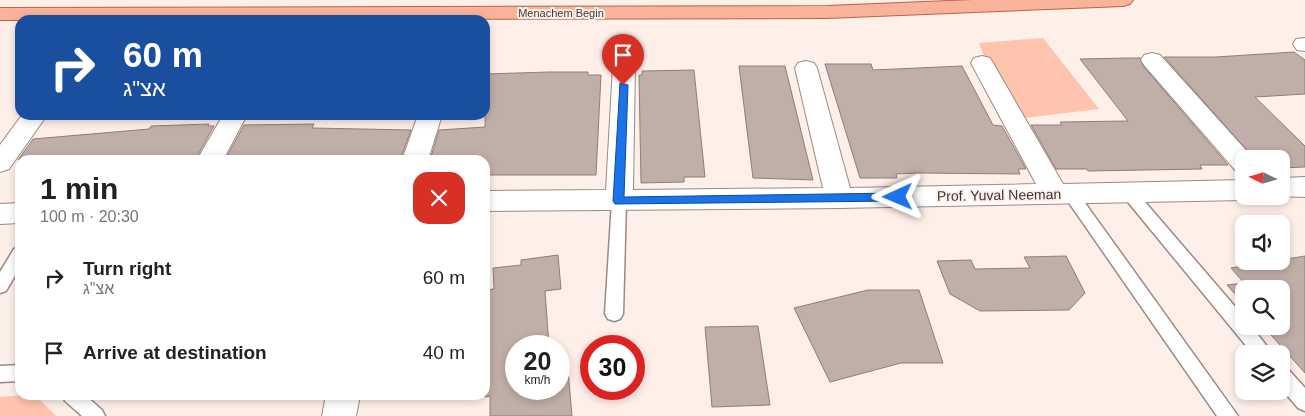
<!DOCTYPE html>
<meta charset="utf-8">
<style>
body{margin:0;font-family:Helvetica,Heebo,sans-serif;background:#f6f6f6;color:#222;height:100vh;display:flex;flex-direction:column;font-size:19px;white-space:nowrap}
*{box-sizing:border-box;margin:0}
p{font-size:16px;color:#767676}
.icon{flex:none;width:28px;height:28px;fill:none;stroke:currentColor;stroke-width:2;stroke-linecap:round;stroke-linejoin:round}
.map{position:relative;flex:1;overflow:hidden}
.details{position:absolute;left:15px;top:155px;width:475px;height:245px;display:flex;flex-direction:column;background:#fff;border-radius:15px;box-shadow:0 2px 8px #0003}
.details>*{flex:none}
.banner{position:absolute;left:15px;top:15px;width:475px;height:105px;border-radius:15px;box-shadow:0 2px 8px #0003;background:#1a4fa0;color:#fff;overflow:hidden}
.needle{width:32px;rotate:275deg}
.buttons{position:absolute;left:1235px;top:150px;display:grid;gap:10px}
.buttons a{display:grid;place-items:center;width:55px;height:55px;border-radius:10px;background:#fff;box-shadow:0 2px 8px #0003;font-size:25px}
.speed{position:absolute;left:505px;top:335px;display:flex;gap:10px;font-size:25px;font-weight:700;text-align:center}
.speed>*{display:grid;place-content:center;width:65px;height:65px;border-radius:50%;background:#fff;box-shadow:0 2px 8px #0003;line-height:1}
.speed small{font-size:12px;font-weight:400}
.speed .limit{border:8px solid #d22;background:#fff;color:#111}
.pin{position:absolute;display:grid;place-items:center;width:42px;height:42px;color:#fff;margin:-51px -21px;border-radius:50% 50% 50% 0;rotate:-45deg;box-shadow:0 0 5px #0007}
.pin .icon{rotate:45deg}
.me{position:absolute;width:55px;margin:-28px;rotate:269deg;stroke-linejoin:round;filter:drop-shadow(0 0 4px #0008)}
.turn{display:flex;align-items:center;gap:18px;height:105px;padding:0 25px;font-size:22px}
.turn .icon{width:65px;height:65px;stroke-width:2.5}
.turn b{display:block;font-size:35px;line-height:42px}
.round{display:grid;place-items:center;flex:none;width:52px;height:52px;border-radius:15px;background:#f6f6f6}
.overview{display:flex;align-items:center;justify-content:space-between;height:85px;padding:0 25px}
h1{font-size:30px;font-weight:700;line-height:38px}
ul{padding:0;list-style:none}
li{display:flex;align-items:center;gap:15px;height:75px;padding:0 25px}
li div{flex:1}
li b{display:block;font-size:19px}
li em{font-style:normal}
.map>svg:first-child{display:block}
.green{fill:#ffc3ae}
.building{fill:#c0aea8;stroke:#8f7e78}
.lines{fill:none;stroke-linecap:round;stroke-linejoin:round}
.service-casing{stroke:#9b8a84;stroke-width:3}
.minor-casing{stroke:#9b8a84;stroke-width:2}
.primary-casing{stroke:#b5664a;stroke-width:2}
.service{fill:#fff;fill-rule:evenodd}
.minor{fill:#fff;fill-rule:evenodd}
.primary{fill:#f9b39a;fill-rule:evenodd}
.route{fill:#1a73e8;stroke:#114b97}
.labels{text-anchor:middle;stroke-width:4;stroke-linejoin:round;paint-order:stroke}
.far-street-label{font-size:11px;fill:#3f3735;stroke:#feefe9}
.street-label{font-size:14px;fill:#3f3735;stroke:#feefe9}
</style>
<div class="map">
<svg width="1305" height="416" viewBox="0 0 1305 416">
<rect width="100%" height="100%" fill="#feefe9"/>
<!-- green -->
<path class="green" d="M1043,38L1099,109L1016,119L988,67L979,43Z
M27,395H35L56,416H0V397Z"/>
<!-- building -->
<path class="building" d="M1294,52L1305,60V94L1255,97L1305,146V167L1281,168V159H1255L1164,57H1216Z
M1128,58H1140L1143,66L1228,165H1200L1202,169L1088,171L1087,169H1056L1031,125H1062L1060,122L1128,121L1080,59Z
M825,64H871L873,70L962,66L993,125L1002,126L1026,169H1018L1020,174L918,173L896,174L897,178H860Z
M739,66H785L813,180L753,178Z
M694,70L705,177H684V182L641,183L639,75H642V71Z
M550,72H588V75H601L596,175H485V160H430L439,130L485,127V74Z
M209,124L208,126H214L195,160H18L33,139L149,129L151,126Z
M314,124L312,128L411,130L400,160H225L244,125Z
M558,255L561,289L545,291L549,346H516V389H559V371L568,370L572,416H490V396L485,397V290L494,289L493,268L521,265V260Z
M1066,256L1085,293L1069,310L980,311L950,294L937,261L971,260L975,269L1030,268L1024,257Z
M1305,256V373L1263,326H1281V289H1244V304L1227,285L1244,283L1231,268Z
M868,290H919L943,363H901L830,382L794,308Z
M758,326L770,405L712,407L705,327Z"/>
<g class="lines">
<!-- service casing -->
<g class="service-casing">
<path id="service" d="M1128,187L1133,188L1244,317V326H1251L1273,354H1253L1123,196L1121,192L1123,188Z
M1070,188L1075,189L1238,416H1217L1065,197L1063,193L1065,189Z
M619,196L624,197L626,201L623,314L620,319L614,321L608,319L605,314L612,201L614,197Z
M20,247V267L6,291L0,293V272L14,249Z
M20,365V381L0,382V366Z
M1281,366L1287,368L1305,388V411L1298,408L1281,388Z
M63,395H85L102,410L105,416H82L65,401Z"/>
</g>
<!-- minor casing -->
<g class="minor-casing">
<path id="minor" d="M1305,38V51L1297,50L1293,44L1296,39Z
M1152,53L1160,55L1253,158L1244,159V173L1235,170L1144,65L1141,60L1144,55Z
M982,56L990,58L993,63L1063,184L1244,180V196H1254L1244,200L839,208L485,211V191L606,190L613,66L616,61L624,59L632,61L635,66L633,190L823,188L795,68L798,63L806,61L814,63L817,68L850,188L1036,184L971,63L974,58Z
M22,115H47L9,169L0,172V145Z
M223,115H247L223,160H197Z
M418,115H442L428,160H402Z
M1305,177V197L1277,196H1281V178Z
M20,203V223L0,224V204Z
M326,395H360L356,416H322Z"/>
</g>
<!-- primary casing -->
<g class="primary-casing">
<path id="primary" d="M973,0H1133L1130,4L1123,6L827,18L0,20V8L827,6Z"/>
</g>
<!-- service -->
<use href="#service" class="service"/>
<!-- minor -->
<use href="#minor" class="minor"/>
<!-- primary -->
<use href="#primary" class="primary"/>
</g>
<!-- route -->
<path class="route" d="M620,83L628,85L624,197L898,193L903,197L898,201L615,204L613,201Z"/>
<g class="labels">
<!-- far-street labels -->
<g class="far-street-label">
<text x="561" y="17">Menachem Begin</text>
</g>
<!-- street labels -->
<g class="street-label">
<text transform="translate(999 195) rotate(-1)" y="5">Prof. Yuval Neeman</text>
</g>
</g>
</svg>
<div class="buttons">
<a><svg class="needle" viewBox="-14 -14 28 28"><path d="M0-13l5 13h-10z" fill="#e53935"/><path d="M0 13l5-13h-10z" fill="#767676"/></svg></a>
<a><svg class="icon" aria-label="sound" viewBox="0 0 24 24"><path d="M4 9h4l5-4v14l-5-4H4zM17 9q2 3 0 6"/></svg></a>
<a><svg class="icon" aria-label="search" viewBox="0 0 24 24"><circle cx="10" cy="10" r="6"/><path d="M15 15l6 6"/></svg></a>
<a><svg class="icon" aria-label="layers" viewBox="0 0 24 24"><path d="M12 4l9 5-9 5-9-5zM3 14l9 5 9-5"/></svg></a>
</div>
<div class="speed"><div>20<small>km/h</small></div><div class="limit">30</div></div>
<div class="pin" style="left:623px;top:85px;background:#d93025"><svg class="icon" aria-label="arrive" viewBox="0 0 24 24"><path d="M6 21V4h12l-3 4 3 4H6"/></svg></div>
<svg class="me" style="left:898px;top:197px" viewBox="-20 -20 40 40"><path d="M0-17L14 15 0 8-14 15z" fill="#1a73e8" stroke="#fff" stroke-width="4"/></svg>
<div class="banner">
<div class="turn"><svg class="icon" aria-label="right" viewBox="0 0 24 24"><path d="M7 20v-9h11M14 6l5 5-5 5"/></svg><div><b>60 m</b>אצ&quot;ג</div></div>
</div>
<section class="details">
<div class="overview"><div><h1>1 min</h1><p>100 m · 20:30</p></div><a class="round" style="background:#d93025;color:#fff"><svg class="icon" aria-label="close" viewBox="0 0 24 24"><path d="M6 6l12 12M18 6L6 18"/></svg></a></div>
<ul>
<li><svg class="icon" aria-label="right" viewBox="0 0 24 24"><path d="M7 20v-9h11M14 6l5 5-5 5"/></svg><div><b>Turn right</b><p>אצ&quot;ג</p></div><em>60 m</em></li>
<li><svg class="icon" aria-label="arrive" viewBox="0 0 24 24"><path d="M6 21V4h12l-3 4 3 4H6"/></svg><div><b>Arrive at destination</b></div><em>40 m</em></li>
</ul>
</section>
</div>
